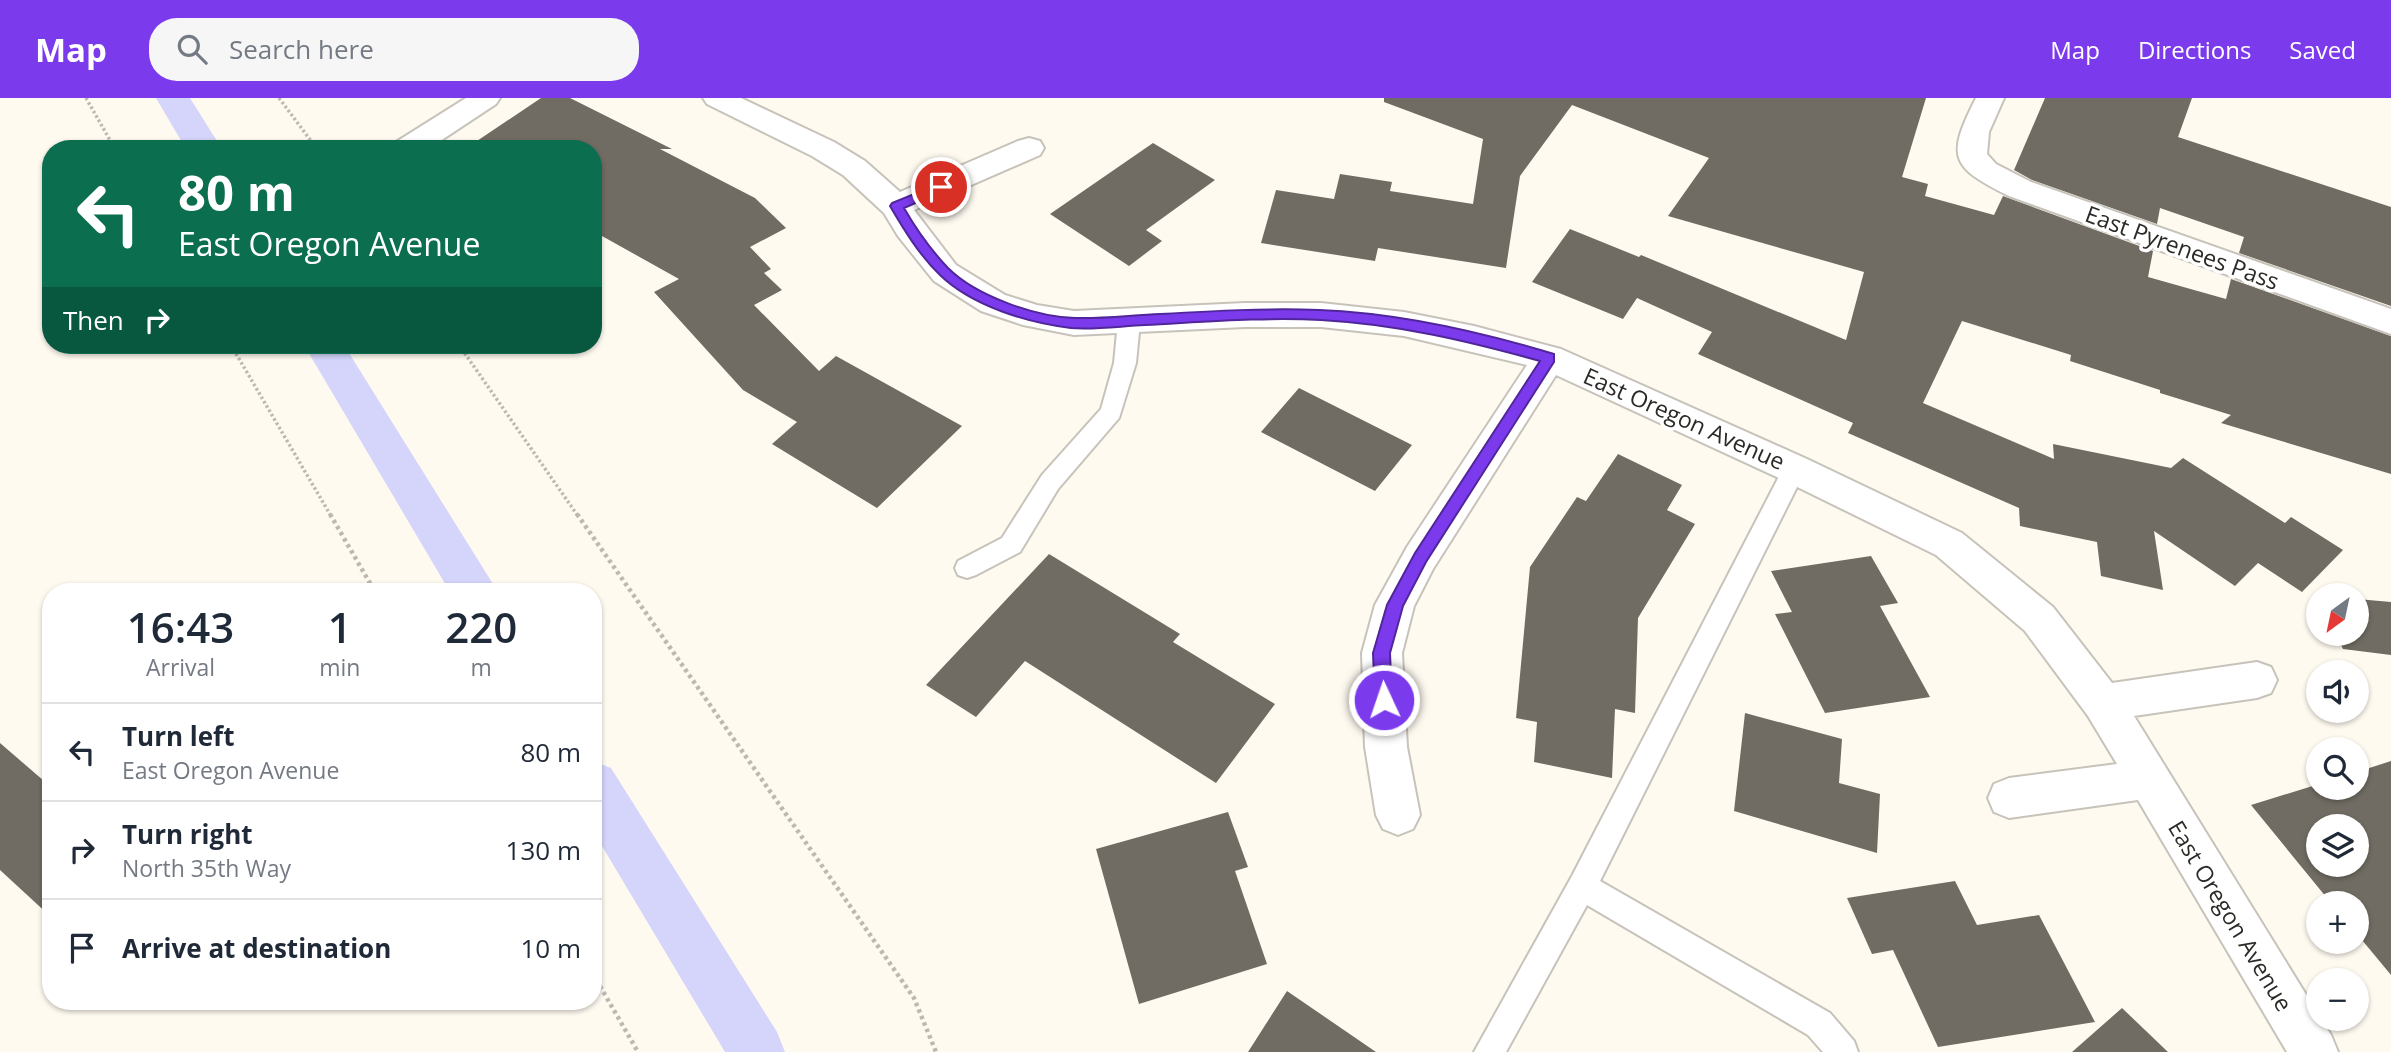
<!DOCTYPE html>
<meta charset="utf-8">
<style>
body{margin:0;font-family:"Open Sans",sans-serif;background:#f6f6f7;color:#1f2937;height:100vh;display:flex;flex-direction:column;font-size:26px;white-space:nowrap}
*{box-sizing:border-box;margin:0}
p{font-size:23px;color:#747a83}
.icon{flex:none;width:38px;height:38px;fill:none;stroke:currentColor;stroke-width:2;stroke-linecap:round;stroke-linejoin:round}
.map{position:relative;flex:1;overflow:hidden}
.panel{position:absolute;left:42px;top:485px;width:560px;height:427px;display:flex;flex-direction:column;background:#fff;border-radius:28px;box-shadow:0 2px 5px #0004}
.panel>*{flex:none}
.top-card{position:absolute;left:42px;top:42px;width:560px;height:214px;border-radius:28px;box-shadow:0 2px 5px #0004;background:#0b6e4f;color:#fff;overflow:hidden}
.needle{width:46px;rotate:213deg}
.tools{position:absolute;left:2306px;top:485px;display:grid;gap:14px}
.tools a{display:grid;place-items:center;width:63px;height:63px;border-radius:50%;background:#fff;box-shadow:0 2px 5px #0004;font-size:35px}
.pin{position:absolute;display:grid;place-items:center;width:60px;height:60px;color:#fff;margin:-30px;border:4px solid #fff;border-radius:50%;box-shadow:0 2px 7px #0007}
.me{position:absolute;width:77px;margin:-38px;rotate:357deg;stroke-linejoin:round;filter:drop-shadow(0 0 5px #0008)}
.turn{display:flex;align-items:center;gap:24px;height:147px;padding:0 21px;font-size:32px}
.turn .icon{width:91px;height:91px;stroke-width:2.5}
.turn b{display:block;font-size:49px;line-height:60px}
.then{display:flex;align-items:center;height:66px;padding:0 21px;background:#0003;gap:14px;font-size:26px}
.eta{display:flex;justify-content:space-evenly;align-items:center;height:119px;text-align:center}
.eta b{font-size:42px;font-weight:600;line-height:49px}
ul{padding:0;list-style:none}
li{display:flex;align-items:center;gap:21px;height:98px;padding:0 21px;border-top:2px solid #e0e1e3}
li div{flex:1}
li b{display:block;font-size:26px}
li em{font-style:normal}
header{display:flex;align-items:center;gap:42px;box-sizing:border-box;height:98px;padding:0 35px;background:#7c3aed;color:#fff}
header strong{font-size:33px}
nav{display:flex;gap:38px;margin-inline-start:auto;font-size:24px}
.search{width:490px;height:63px;background:#f6f6f7;display:flex;align-items:center;gap:18px;box-sizing:border-box;padding:0 24px;border-radius:28px;color:#747a83;font-size:26px}
.map>svg:first-child{display:block}
.lines{fill:none;stroke-linecap:round;stroke-linejoin:round}
.canal{fill:#d5d5fb;fill-rule:evenodd}
.building{fill:#706c63;fill-rule:evenodd}
.service-casing{stroke:#c7c3ba;stroke-width:4}
.minor-casing{stroke:#c7c3ba;stroke-width:4}
.path-far1{stroke:#bdb9b1;stroke-width:3.5;stroke-dasharray:2.5 2.5;stroke-linecap:butt}
.path{stroke:#bdb9b1;stroke-width:4.5;stroke-dasharray:3.5 3.5;stroke-linecap:butt}
.service{fill:#fff;fill-rule:evenodd}
.minor{fill:#fff;fill-rule:evenodd}
.route{fill:#7c3aed;stroke:#51269a;stroke-width:2}
.labels{text-anchor:middle;stroke-width:7;stroke-linejoin:round;paint-order:stroke}
.street-label{font-size:23px;fill:#2c2a26;stroke:#fff}
</style>
<header>
<strong>Map</strong>
<div class="search"><svg class="icon" aria-label="search" viewBox="0 0 24 24"><circle cx="10" cy="10" r="6"/><path d="M15 15l6 6"/></svg>Search here</div>
<nav><a>Map</a><a>Directions</a><a>Saved</a></nav>
</header>
<div class="map">
<svg width="2391" height="954" viewBox="0 0 2391 954">
<rect width="100%" height="100%" fill="#fffaf0"/>
<g class="lines">
<!-- canal -->
<path class="canal" d="M156,0H190L222,51H186Z
M304,247H344L498,494H450Z
M593,663L611,670L777,934L785,954H725L593,733Z"/>
</g>
<!-- building -->
<path class="building" d="M541,0H570L672,51H660L755,100L786,130L750,149L771,171L764,175L782,192L754,207L819,273L836,258L962,328L877,410L772,346L797,324L743,292L654,194L679,181L593,133V51H465Z
M1384,0H1926L1902,79L1928,86L1925,98L1994,117L2003,98L2153,153L2148,179L2226,201L2231,181L2391,238V376L2221,325L2231,317L2160,295V292L2070,263L2071,257L1962,223L1923,305L2054,361L2053,346L2171,370L2183,360L2285,425L2291,419L2343,452L2302,494L2258,465L2235,488L2154,433L2163,492L2101,478L2097,444L2020,428L2019,410L1848,335L1853,325L1698,256L1712,234L1637,200L1623,221L1532,184L1570,131L1639,159L1641,157L1846,242L1864,174L1668,118L1709,60L1572,7L1520,78L1506,170L1378,150L1375,163L1261,145L1276,92L1334,101L1340,76L1392,84L1390,93L1473,106L1483,41L1384,4Z
M2045,0H2192L2178,39L2391,109V208L2239,155L2244,139L2160,110L2157,126L2032,82L2014,72Z
M1153,45L1215,82L1146,132L1162,143L1129,168L1050,116Z
M1299,290L1412,347L1375,393L1261,334Z
M1618,356L1682,387L1667,412L1695,426L1638,520L1635,615L1615,611L1612,680L1534,664L1537,624L1516,620L1530,469L1577,399L1586,403Z
M1049,456L1180,536L1173,544L1275,606L1216,685L1025,563L976,619L926,587Z
M1871,458L1898,505L1880,508L1930,599L1825,615L1775,516L1792,514L1771,473Z
M2357,501L2391,504V557L2343,551L2336,536H2357Z
M1745,615L1842,641L1839,685L1880,696L1877,755L1734,713Z
M0,645L51,689V819L0,772Z
M2391,663V877L2357,836V805H2331L2251,707L2319,686V690H2357V674ZM2319,728H2357V766H2319Z
M1228,714L1248,769L1235,773L1267,866L1139,906L1096,751Z
M1955,783L1977,827L2039,817L2095,924L1938,949L1893,852L1872,856L1847,800Z
M1287,893L1376,954H1248Z
M2122,910L2168,954H2072Z"/>
<g class="lines">
<!-- service casing -->
<g class="service-casing">
<path id="service" d="M1129,216L1137,219L1140,224L1136,265L1119,320L1058,391L1020,454L976,477L967,480L958,477L955,470L958,463L1002,440L1042,377L1101,311L1114,265L1118,224L1121,219Z
M1794,362L1802,365L1806,371L1600,783L1830,915L1854,943L1858,954H1823L1808,937L1587,807L1506,954H1474L1572,778L1786,365Z"/>
</g>
<!-- minor casing -->
<g class="minor-casing">
<path id="minor" d="M466,0H500L496,6L428,51H392L396,44Z
M703,0H741L834,44L865,63L900,94L1018,43L1029,40L1040,43L1044,50L1040,57L914,112L956,167L1005,197L1037,207L1074,213L1245,205H1321L1404,214L1474,228L1561,251L1807,361L1962,435L2053,509L2112,585L2257,564L2271,569L2277,582L2271,595L2257,600L2134,618L2331,937L2338,954H2287L2138,702L2009,720L1994,714L1988,700L1994,686L2009,680L2117,666L2088,618L2025,533L1936,457L1781,381L1556,277L1433,471L1414,508L1402,555L1407,649L1420,717L1413,731L1398,737L1383,731L1376,717L1365,649L1362,555L1375,507L1407,449L1527,267L1404,238L1321,229H1245L1074,237L1023,227L981,213L934,183L898,138L884,115L843,77L812,58L707,6Z
M1976,0H2004L1989,34L1987,56L1996,66L2031,84L2391,211V236L2009,98C1950,69 1946,59 1976,0Z"/>
</g>
<!-- path-far1 -->
<path class="path-far1" d="M86,0L115,51
M279,0L317,51
M231,247L331,418
M459,247L578,418"/>
<!-- path -->
<path class="path" d="M330,416L375,494
M577,416L914,900L936,954
M593,876L638,954"/>
<!-- service -->
<use href="#service" class="service"/>
<!-- minor -->
<use href="#minor" class="minor"/>
</g>
<!-- route -->
<path class="route" d="M941,85L945,86V92L904,110C916,131 931,152 948,170C976,198 1036,219 1075,220C1103,221 1132,217 1160,216C1213,213 1266,210 1319,212C1399,215 1478,233 1554,256V264L1426,464L1403,508L1390,555L1392,602L1390,607L1384,609L1378,607L1375,602L1373,555L1387,507L1415,455L1540,263C1468,243 1396,226 1321,222C1262,219 1204,224 1145,227C1121,228 1095,232 1071,230C1028,225 972,208 940,177C920,158 904,132 890,108L892,105Z"/>
<g class="labels">
<!-- street labels -->
<g class="street-label">
<text transform="translate(2182 150) rotate(20)" y="8">East Pyrenees Pass</text>
<text transform="translate(1684 321) rotate(24)" y="8">East Oregon Avenue</text>
<text transform="translate(2230 818) rotate(59)" y="8">East Oregon Avenue</text>
</g>
</g>
</svg>
<div class="tools">
<a><svg class="needle" viewBox="-14 -14 28 28"><path d="M0-13l5 13h-10z" fill="#e53935"/><path d="M0 13l5-13h-10z" fill="#747a83"/></svg></a>
<a><svg class="icon" aria-label="sound" viewBox="0 0 24 24"><path d="M4 9h4l5-4v14l-5-4H4zM17 9q2 3 0 6"/></svg></a>
<a><svg class="icon" aria-label="search" viewBox="0 0 24 24"><circle cx="10" cy="10" r="6"/><path d="M15 15l6 6"/></svg></a>
<a><svg class="icon" aria-label="layers" viewBox="0 0 24 24"><path d="M12 4l9 5-9 5-9-5zM3 14l9 5 9-5"/></svg></a>
<a>+</a>
<a>−</a>
</div>
<div class="pin" style="left:941px;top:89px;background:#d93025"><svg class="icon" aria-label="arrive" viewBox="0 0 24 24"><path d="M6 21V4h12l-3 4 3 4H6"/></svg></div>
<svg class="me" style="left:1384px;top:602px" viewBox="-20 -20 40 40"><circle r="17" fill="#7c3aed" stroke="#fff" stroke-width="3"/><path d="M0-11L8 9 0 5-8 9z" fill="#fff"/></svg>
<div class="top-card">
<div class="turn"><svg class="icon" aria-label="left" viewBox="0 0 24 24"><path d="M17 20v-9H6M10 6l-5 5 5 5"/></svg><div><b>80 m</b>East Oregon Avenue</div></div>
<div class="then">Then<svg class="icon" aria-label="right" viewBox="0 0 24 24"><path d="M7 20v-9h11M14 6l5 5-5 5"/></svg></div>
</div>
<section class="panel">
<div class="eta">
<div><b>16:43</b><p>Arrival</p></div>
<div><b>1</b><p>min</p></div>
<div><b>220</b><p>m</p></div>
</div>
<ul>
<li><svg class="icon" aria-label="left" viewBox="0 0 24 24"><path d="M17 20v-9H6M10 6l-5 5 5 5"/></svg><div><b>Turn left</b><p>East Oregon Avenue</p></div><em>80 m</em></li>
<li><svg class="icon" aria-label="right" viewBox="0 0 24 24"><path d="M7 20v-9h11M14 6l5 5-5 5"/></svg><div><b>Turn right</b><p>North 35th Way</p></div><em>130 m</em></li>
<li><svg class="icon" aria-label="arrive" viewBox="0 0 24 24"><path d="M6 21V4h12l-3 4 3 4H6"/></svg><div><b>Arrive at destination</b></div><em>10 m</em></li>
</ul>
</section>
</div>
